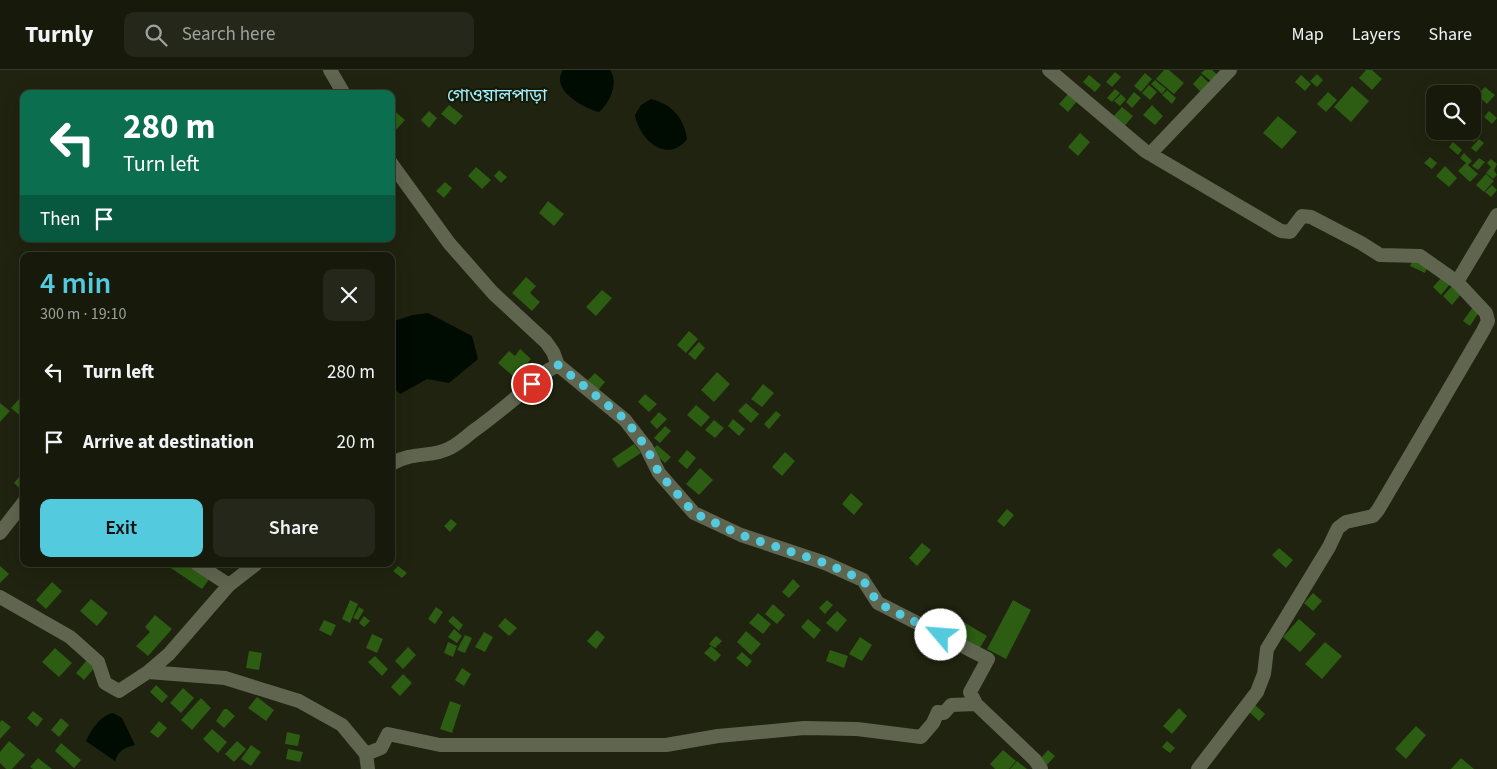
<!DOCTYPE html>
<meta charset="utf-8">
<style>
body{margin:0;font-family:"Source Sans 3","Noto Sans Bengali",sans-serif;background:#242719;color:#f1f3f6;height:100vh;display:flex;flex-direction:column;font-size:19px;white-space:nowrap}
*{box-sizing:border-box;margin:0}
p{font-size:16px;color:#9ea19d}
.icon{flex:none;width:28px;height:28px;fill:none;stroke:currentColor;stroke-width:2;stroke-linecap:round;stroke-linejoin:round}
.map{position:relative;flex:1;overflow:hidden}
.details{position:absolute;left:20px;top:182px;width:375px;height:315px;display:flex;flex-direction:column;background:#171a0b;border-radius:10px;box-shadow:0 5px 20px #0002,0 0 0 1px #36382c}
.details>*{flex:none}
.top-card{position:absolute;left:20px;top:20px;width:375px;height:152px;border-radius:10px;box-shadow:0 5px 20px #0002,0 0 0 1px #36382c;background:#0b6e4f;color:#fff;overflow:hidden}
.controls{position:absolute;left:1426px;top:15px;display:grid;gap:10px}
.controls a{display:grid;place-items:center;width:55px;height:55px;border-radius:10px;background:#171a0b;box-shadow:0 5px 20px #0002,0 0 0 1px #36382c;font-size:25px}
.pin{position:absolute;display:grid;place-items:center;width:42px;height:42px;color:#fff;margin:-21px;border:2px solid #fff;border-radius:50%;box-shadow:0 1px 5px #0007}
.me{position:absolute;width:55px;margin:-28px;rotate:297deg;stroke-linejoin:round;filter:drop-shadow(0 0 4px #0008)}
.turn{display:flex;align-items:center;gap:18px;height:105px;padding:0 20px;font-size:22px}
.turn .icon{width:65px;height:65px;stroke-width:2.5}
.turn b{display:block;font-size:35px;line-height:42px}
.then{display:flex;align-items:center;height:48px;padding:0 20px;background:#0003;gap:10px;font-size:19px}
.round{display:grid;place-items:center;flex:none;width:52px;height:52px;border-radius:10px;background:#242719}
.head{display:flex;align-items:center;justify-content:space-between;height:85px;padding:0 20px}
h1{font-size:30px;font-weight:600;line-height:38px;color:#54cade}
.cta{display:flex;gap:10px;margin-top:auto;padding:10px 20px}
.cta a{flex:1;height:58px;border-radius:10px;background:#54cade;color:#111;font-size:20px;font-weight:600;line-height:58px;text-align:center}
.cta a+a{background:#242719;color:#f1f3f6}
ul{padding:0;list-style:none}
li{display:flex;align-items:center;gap:15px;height:70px;padding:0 20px}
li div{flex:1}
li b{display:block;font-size:19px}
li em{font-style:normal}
header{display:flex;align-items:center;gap:30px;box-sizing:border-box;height:70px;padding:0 25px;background:#171a0b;border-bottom:1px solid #36382c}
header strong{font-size:24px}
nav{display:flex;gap:28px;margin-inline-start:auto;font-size:18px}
.search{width:350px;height:45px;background:#242719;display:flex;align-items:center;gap:12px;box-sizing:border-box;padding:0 18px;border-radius:10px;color:#9ea19d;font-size:19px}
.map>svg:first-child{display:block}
.water{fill:#000b02}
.building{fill:#2c5d12}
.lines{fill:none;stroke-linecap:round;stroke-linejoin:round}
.street{stroke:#60654f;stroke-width:14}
.route{stroke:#54cade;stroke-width:9;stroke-dasharray:0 16.2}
.labels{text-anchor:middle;stroke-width:4;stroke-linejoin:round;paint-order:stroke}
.neighbourhood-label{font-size:18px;fill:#a1f0ff;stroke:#161906}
</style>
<header>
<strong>Turnly</strong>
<div class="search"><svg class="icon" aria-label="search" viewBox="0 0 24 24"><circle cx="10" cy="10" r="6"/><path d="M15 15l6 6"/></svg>Search here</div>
<nav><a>Map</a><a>Layers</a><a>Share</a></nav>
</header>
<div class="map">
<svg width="1497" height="699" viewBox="0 0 1497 699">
<rect width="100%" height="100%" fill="#1f230f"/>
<!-- water -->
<path class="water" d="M563,0H610C619,12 610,33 599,42C583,38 550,20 563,0Z
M651,29C671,34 684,47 687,69C667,95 639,69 635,45L641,35Z
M428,243L472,266L478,289L449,313L427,309L400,324L391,315V252L413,245Z
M113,643L122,648L135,675C124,678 119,680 115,691L86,671C91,660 101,645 113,643Z"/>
<!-- building -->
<path class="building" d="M1164,0H1169L1184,13L1174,24L1156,9Z
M1205,0H1212L1219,6L1213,13L1201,3Z
M1366,0H1372L1382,9L1372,20L1359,8Z
M1115,2L1121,7L1112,17L1106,12Z
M1145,3L1152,9L1141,22L1134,16Z
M1317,4L1323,10L1317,17L1310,11Z
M1089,5L1101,15L1095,22L1083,12Z
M1201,5L1210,14L1202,23L1193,14Z
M1301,5L1311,14L1305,21L1295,12Z
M1155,10L1166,19L1162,24L1151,14Z
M1149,15L1157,22L1150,30L1142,23Z
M1352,16L1369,31L1351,52L1334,37Z
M1485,17L1495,25L1487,34L1477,25Z
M1115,19L1120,23L1112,32L1107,28Z
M1167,20L1176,28L1172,34L1162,25Z
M1134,22L1141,28L1132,38L1126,32Z
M1328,22L1337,30L1326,42L1317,34Z
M1069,23L1078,30L1068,42L1059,34Z
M1121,24L1126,29L1120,36L1114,31Z
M449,35L463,46L455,55L441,44Z
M1152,35L1163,46L1155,55L1143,45Z
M1122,37L1133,46L1122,59L1111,49Z
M391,38L405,50L394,62L391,60Z
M429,41L437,48L429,58L421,50Z
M1489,41L1497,48L1492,54L1484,47Z
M1278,46L1297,62L1282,79L1263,63Z
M1472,56L1481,64L1474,72L1465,64L1467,61H1472Z
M1080,63L1090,72L1078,86L1068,77Z
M1479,69L1484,73L1476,82L1471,78Z
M1453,72L1462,80L1458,85L1449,77Z
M1464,83L1472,91L1468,95L1478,104L1470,112L1458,101L1466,93L1460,88Z
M1430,87L1437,93L1432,99L1424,93Z
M1479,88L1485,92L1478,100L1472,96Z
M1491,89L1497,94L1494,100L1497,105L1493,109L1486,103L1491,97L1487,93Z
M1445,96L1457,108L1449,117L1436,106Z
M476,97L491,110L482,119L468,106Z
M499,100L507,107L501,113L494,106Z
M1486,104L1494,111L1484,122L1476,115Z
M445,112L452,118L444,128L436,121Z
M1492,115L1497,120L1491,127L1485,122Z
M548,131L564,144L554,156L539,143Z
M1414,188L1429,194L1425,203L1410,196Z
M526,207L536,216L530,223L540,232L532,241L512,223Z
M1442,207L1450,214L1441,225L1433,217Z
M1453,215L1462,223L1452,235L1443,226Z
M602,220L612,228L596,246L586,237Z
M1473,237L1479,242L1470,256L1463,251Z
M689,261L698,269L686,283L677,275Z
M699,272L705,278L695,290L688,284Z
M520,279L531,289L515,308L498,293L509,281L515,286Z
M717,302L730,314L714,332L701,320Z
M595,303L605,312L596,323L585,313Z
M763,314L774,323L762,337L751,329Z
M645,324L657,334L649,342L638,332Z
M20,328L24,331V349L11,338Z
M0,333L10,341L0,352Z
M746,333L759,344L751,353L738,341Z
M696,335L710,347L701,357L687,345Z
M776,341L781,345L769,359L764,354Z
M659,342L667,349L657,359L650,352Z
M733,349L745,359L739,366L728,356Z
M714,350L724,358L715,368L705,360Z
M665,356L671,361L660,373L654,368Z
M634,374L641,383L618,398L612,389Z
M657,375L671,387L665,393L651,381Z
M687,380L696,388L687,399L678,391Z
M785,382L795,391L782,406L772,397Z
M700,398L713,410L699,425L686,414Z
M24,401V422L14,413Z
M851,423L863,434L854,445L842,434Z
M1007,439L1014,445L1004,457L997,451Z
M451,449L457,454L450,462L444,456Z
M922,473L931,480L917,496L909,488Z
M1279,478L1293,490L1286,498L1272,485Z
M165,494H189L210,508L202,519Z
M0,496L9,504L0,513Z
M398,496L407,503L402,508L393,501Z
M793,509L800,516L789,528L782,522Z
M52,512L62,521L46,539L36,530Z
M1313,523L1322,531L1313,541L1304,533Z
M91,529L108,543L97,556L80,541Z
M350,530L358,534L350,553L342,549Z
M827,530L833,535L825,544L819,538Z
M1013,530L1031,540L1006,589L987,579Z
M773,534L785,545L777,554L765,544Z
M359,537L364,540L358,550L353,548Z
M436,537L443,542L435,554L428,549Z
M942,539L987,566L978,581L933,554Z
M837,541L847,550L837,562L826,553Z
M758,543L771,554L763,564L749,553Z
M155,545L172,559L148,586L136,576L150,562L145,557Z
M364,546L370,551L364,557L359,553Z
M453,546L463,555L459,561L448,551Z
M505,548L517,558L509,566L498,556Z
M808,549L821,560L814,569L801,557Z
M1299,549L1316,564L1300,582L1283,567Z
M324,550L336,555L331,566L319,560Z
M454,559L462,566L457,573L448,567Z
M597,560L605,567L596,579L587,571Z
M746,561L761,574L751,585L737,572Z
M484,562L493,567L485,582L475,577Z
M372,564L383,569L377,583L366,578Z
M465,565L472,568L465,583L457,580Z
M716,566L722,571L715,578L709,574Z
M860,567L872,575L862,591L849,584Z
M448,572L457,576L453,587L444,583Z
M1325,572L1342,586L1322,609L1305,594Z
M711,576L721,585L715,592L704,583Z
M408,577L416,585L403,599L395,591Z
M55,578L72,593L59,607L42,592Z
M830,580L848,586L844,598L826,591Z
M249,581L262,583L259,600L246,598Z
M742,582L752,591L747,597L736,588Z
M375,586L388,599L382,606L368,592Z
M87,590L95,597L84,610L76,603Z
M462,598L471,604L464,616L455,610Z
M403,604L412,613L400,626L391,617Z
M156,615L168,626L162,633L150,622Z
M183,618L194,628L181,643L170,633Z
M257,627L274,640L266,651L248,638Z
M201,628L211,638L192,660L181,650Z
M450,631L461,635L452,663L440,659Z
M1253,633L1265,644L1259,651L1247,640Z
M1179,638L1187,646L1172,664L1163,656Z
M224,639H227L235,646L224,658L216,651Z
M33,641L43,649L37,657L27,648Z
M61,648L69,655L59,667L51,660Z
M2,650L11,657L0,669V652Z
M159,651L167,658L158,668L150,662Z
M1416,656L1426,665L1406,689L1395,679Z
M212,659L227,672L218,683L203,669Z
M287,662L300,665L298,676L285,674Z
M9,671L25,685L12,699H6L0,693V682Z
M237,671L246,679L234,692L225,684Z
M1167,671L1175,678L1170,683L1162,677Z
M61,673L81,690L74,698L55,681Z
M251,675L261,682L251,696L241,689Z
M288,679L303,682L300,692L286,689Z
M1003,680L1016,691L1009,699H995L990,694Z
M1048,680L1055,686L1047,695L1040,689Z
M38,688L52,699H33L30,697Z
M1461,688L1474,699H1451Z
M1017,691L1027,699H1010Z"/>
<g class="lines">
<!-- street -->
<path class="street" d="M330,0L344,24
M1049,0L1145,81L1281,161L1290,162L1302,146L1311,147L1361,173L1380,185L1420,186L1457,212
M1150,84L1230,0
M391,93L449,173L493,223L546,272L553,282L558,295
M391,394C412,381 432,388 450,378C458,374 465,368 472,362C499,343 523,322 547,301L558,295L625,350L646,377L659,403L694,443L741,465L825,493L863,510L878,533L988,589L970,622L976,634L1035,690L1041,699
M0,463L24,432
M197,494L229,515
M0,527L70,567L98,592L105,613L119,621L148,602L169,584L229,515L256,494
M148,602L225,608L299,631L342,655L366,684L368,699
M366,684L381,678L388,664L440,675H666L718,666L804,658L857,659L921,667L933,653L938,642L944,643L951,635L976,634
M1198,699L1257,622L1264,604L1267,579L1329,477L1338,458L1346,452L1373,446L1378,440L1483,261L1488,251L1486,243L1457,212L1497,145"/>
</g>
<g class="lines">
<!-- route -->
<path class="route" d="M532,314L558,295L626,350L646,377L659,403L694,443L741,465L825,493L863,510L878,533L941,565"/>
</g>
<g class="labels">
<!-- neighbourhood labels -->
<g class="neighbourhood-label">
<text x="497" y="31">গোওয়ালপাড়া</text>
</g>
</g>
</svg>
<div class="controls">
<a><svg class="icon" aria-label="search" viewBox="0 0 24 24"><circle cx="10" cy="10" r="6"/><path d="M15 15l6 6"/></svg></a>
</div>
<div class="pin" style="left:532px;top:314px;background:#d93025"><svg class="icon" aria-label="arrive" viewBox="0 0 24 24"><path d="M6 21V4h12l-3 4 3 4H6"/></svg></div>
<svg class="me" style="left:941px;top:565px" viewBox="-20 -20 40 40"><circle r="19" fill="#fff"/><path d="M0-13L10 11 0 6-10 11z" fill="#54cade"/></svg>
<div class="top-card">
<div class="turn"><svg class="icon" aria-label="left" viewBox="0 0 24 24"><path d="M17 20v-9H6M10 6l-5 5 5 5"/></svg><div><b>280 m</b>Turn left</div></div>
<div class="then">Then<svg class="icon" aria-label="arrive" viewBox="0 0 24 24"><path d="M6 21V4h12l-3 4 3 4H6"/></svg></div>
</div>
<section class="details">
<div class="head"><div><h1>4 min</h1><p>300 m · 19:10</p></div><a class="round"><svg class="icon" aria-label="close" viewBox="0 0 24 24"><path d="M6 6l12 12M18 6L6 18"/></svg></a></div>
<ul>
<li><svg class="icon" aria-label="left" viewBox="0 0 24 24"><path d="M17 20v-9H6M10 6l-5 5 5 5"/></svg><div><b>Turn left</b></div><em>280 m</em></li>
<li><svg class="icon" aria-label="arrive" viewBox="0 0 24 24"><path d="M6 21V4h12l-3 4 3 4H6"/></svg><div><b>Arrive at destination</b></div><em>20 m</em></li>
</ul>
<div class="cta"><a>Exit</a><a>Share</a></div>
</section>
</div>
